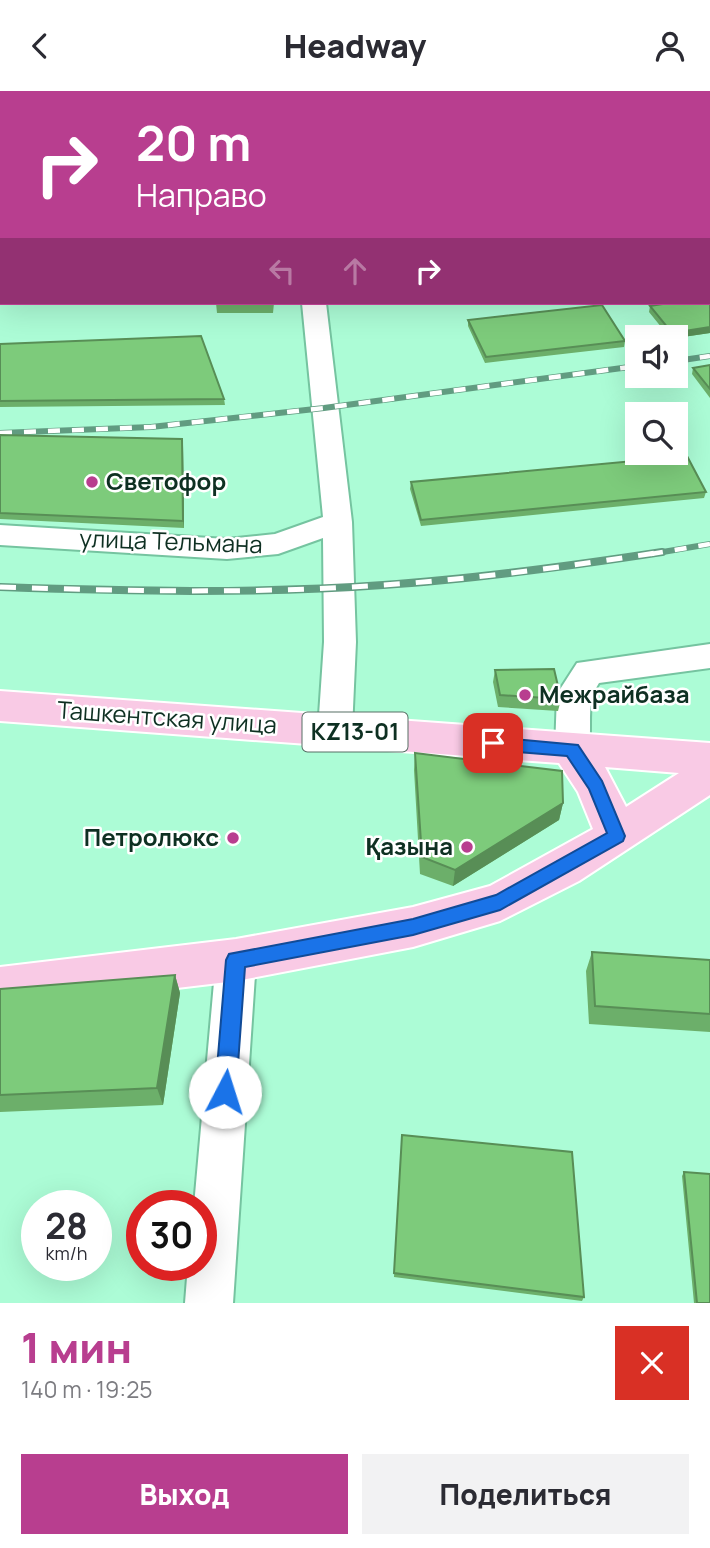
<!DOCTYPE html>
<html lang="ru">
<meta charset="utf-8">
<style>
body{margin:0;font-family:Manrope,sans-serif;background:#f2f2f3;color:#2b2b33;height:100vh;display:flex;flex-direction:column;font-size:26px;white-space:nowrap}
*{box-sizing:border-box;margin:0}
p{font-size:23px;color:#7c7c81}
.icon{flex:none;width:38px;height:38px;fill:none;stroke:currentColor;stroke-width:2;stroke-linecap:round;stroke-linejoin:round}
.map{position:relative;height:1212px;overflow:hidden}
.panel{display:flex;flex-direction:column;background:#fff;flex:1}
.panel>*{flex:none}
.guide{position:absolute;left:0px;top:0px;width:710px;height:214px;box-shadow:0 7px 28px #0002;background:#b83e8f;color:#fff;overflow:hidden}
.fabs{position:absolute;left:625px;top:234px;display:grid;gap:14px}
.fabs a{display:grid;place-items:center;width:63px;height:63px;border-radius:0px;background:#fff;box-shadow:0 7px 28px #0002;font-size:35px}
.speed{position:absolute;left:21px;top:1099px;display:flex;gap:14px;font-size:35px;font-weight:700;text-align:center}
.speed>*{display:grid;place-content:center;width:91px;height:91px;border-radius:50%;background:#fff;box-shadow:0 7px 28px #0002;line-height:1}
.speed small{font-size:18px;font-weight:400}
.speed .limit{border:10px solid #d22;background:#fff;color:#111}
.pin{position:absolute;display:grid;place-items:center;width:60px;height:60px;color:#fff;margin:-30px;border-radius:14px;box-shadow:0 4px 10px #0006}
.me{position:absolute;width:77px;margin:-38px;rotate:5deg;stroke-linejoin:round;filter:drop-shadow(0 0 5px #0008)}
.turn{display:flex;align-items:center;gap:24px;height:147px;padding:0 21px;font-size:32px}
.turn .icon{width:91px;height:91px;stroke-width:2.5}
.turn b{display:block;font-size:49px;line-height:60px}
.lanes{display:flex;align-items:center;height:66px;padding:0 21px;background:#0003;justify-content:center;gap:35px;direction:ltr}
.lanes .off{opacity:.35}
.round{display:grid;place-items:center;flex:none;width:74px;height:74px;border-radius:0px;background:#f2f2f3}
.overview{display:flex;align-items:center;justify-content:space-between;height:119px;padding:0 21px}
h1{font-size:42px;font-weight:800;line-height:52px;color:#b83e8f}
.cta{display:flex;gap:14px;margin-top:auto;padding:14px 21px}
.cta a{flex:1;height:80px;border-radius:0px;background:#b83e8f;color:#fff;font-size:28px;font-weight:800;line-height:80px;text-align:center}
.cta a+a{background:#f2f2f3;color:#2b2b33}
header{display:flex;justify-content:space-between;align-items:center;height:91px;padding:0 21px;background:#fff;font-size:32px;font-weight:800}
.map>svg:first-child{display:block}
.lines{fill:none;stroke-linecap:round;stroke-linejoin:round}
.minor-casing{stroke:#75c4a0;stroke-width:4}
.major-casing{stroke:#fff;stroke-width:4}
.path{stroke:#6daa8e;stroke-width:2.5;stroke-dasharray:2 3.5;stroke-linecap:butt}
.minor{fill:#fff;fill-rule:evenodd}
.major{fill:#f9cae5;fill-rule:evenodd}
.rail-far1-casing{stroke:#619c81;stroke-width:6}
.rail-casing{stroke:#619c81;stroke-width:8}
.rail-far1{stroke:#fff;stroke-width:4.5;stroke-dasharray:12;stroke-linecap:butt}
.rail{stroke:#fff;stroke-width:5;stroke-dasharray:16;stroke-linecap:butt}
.wall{fill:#6caf6a}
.shaded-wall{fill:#588e56}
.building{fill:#7dcb7b;stroke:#588e56;stroke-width:2}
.route{fill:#1a73e8;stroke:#114b97;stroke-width:2}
.poi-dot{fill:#b83e8f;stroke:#fff;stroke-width:2.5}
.labels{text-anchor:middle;stroke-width:5;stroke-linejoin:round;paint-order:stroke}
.shield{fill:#fff;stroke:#566e64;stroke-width:2}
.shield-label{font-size:23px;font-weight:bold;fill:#0e3022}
.poi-label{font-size:24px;font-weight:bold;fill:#0e3022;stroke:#fff;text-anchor:start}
.street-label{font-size:24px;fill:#0e3022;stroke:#fff}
</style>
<header><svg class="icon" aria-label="back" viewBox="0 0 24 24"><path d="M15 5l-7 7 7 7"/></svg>Headway<svg class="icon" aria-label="person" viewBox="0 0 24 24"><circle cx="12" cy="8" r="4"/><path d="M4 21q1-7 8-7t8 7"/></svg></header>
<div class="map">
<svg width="710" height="1212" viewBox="0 0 710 1212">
<rect width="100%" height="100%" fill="#acfcd6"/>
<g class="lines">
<!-- minor casing -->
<g class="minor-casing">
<path id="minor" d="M204,0H222V2H204Z
M709,42H710V54H709Z
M0,103H2V115H0Z
M302,212H326L352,431L356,551L352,639L347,648L335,652L323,648L318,639L324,551L323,447L278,463L227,468L0,454V434L227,448L275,443L323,426Z
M710,553V577L599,592C582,617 597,644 584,669L572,673L560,669L555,659L557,603L577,572Z
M236,851L250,856L256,869L233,1212H185L188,1174H201V1115H194L216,869L222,856Z"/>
</g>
<!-- major casing -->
<g class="major-casing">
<path id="major" d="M0,600L710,652V704L579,790L500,830L413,856L236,890L0,918V876L236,848L413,816L490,795L593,738L578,701L559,672L0,630ZM605,676L679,682L626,716Z"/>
</g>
<!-- path -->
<path class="path" d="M472,2L493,0"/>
<!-- minor -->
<use href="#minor" class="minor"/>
<!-- major -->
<use href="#major" class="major"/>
<!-- rail-far1 casing -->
<g class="rail-far1-casing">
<path id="rail-far1" d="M676,270L710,265
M0,342L151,336L324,317L637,275
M651,463L710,453"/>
</g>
<!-- rail casing -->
<g class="rail-casing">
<path id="rail" d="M0,496C127,500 256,503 383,494C477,488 570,475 662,461"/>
</g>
<!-- rail-far1 -->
<use href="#rail-far1" class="rail-far1"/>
<!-- rail -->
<use href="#rail" class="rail"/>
</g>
<!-- wall -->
<path class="wall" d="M120,0H153L120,2Z
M710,206V242L676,247H670L649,221L650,215Z
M216,212H274L273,222H217Z
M468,229L625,250L624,256L485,272L468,235Z
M0,253L224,308L225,314L0,316Z
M710,274V307L692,283L693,277Z
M0,344L183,354L184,437L0,428Z
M411,391L706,401L704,407L421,435L410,398Z
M495,579L561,608L558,620L498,616L493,591Z
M415,662L563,712L559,729L453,795L420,783L414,679Z
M592,861L710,869V941L589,933L586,880Z
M175,884L180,902L163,1014L0,1021V898Z
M402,1044L584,1206L582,1210L394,1186Z
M684,1081L710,1212H694L682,1085Z"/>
<!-- shaded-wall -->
<path class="shaded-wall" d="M89,0H114V1L89,2Z
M710,236V242L676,247H671L672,242Z
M182,348L183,354L184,437L183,430Z
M563,712L559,729L453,795L455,779Z
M175,884L180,902L163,1014L157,997Z"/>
<!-- building -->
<path class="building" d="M28,0H64V2H28Z
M0,58H2V78H0Z
M709,72L710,73V86L709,87Z
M709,206H710V236L672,242L650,215L669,212H709Z
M602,214L625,250L486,266L468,229Z
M201,245L224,308L0,310V253Z
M710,274V298L693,277Z
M0,344L182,348L183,430L0,422Z
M687,365L706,401L421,429L411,391Z
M554,578L561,608L500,604L495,579Z
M415,662L562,680L563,712L455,779L422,766Z
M592,861L710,869V923L595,915Z
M175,884L157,997L0,1004V898Z
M402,1044L572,1061L584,1206L394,1182Z
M684,1081L710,1083V1212H697Z"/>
<!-- route -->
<path class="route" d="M493,646L578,654L602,690L625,745L623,750L500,819L413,844L245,876L236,1001L233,1008L225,1011L218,1008L215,1001L226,869L229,863L413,828L496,804L607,742L589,698L567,665L493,659L485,652Z"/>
<!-- markers -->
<g class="poi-dot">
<circle cx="92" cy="391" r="7"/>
<circle cx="525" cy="604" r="7"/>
<circle cx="233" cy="747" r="7"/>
<circle cx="467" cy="756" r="7"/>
</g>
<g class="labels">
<!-- shield labels -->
<rect class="shield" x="302.5" y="621.5" width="105" height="39" rx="5"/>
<g class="shield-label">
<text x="355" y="649">KZ13-01</text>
</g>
<!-- poi labels -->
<g class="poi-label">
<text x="106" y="399">Светофор</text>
<text x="539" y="612">Межрайбаза</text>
<text x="219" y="755" text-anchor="end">Петролюкс</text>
<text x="453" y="764" text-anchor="end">Қазына</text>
</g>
<!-- street labels -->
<g class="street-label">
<text transform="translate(171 451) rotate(2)" y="8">улица Тельмана</text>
<text transform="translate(167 627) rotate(4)" y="8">Ташкентская улица</text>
</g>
</g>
</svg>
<div class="fabs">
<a><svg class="icon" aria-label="sound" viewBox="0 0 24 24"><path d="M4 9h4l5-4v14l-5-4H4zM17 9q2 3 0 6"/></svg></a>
<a><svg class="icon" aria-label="search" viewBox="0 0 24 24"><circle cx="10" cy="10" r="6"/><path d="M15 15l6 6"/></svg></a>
</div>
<div class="speed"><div>28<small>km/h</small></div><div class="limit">30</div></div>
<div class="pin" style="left:493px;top:652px;background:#d93025"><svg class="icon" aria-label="arrive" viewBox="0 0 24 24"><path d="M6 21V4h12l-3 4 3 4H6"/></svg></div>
<svg class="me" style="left:225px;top:1001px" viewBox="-20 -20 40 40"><circle r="19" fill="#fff"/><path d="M0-13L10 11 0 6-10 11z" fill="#1a73e8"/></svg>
<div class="guide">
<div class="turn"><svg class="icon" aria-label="right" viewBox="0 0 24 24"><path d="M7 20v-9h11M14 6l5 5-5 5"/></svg><div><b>20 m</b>Направо</div></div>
<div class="lanes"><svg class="icon off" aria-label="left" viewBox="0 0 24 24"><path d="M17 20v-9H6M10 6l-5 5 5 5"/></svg><svg class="icon off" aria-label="ahead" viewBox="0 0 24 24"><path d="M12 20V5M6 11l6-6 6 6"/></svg><svg class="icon" aria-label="right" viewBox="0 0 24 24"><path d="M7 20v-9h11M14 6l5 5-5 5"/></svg></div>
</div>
</div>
<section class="panel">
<div class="overview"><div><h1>1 мин</h1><p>140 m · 19:25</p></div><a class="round" style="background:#d93025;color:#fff"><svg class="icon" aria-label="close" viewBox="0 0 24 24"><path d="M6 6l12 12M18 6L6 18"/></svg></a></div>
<div class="cta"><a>Выход</a><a>Поделиться</a></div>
</section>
